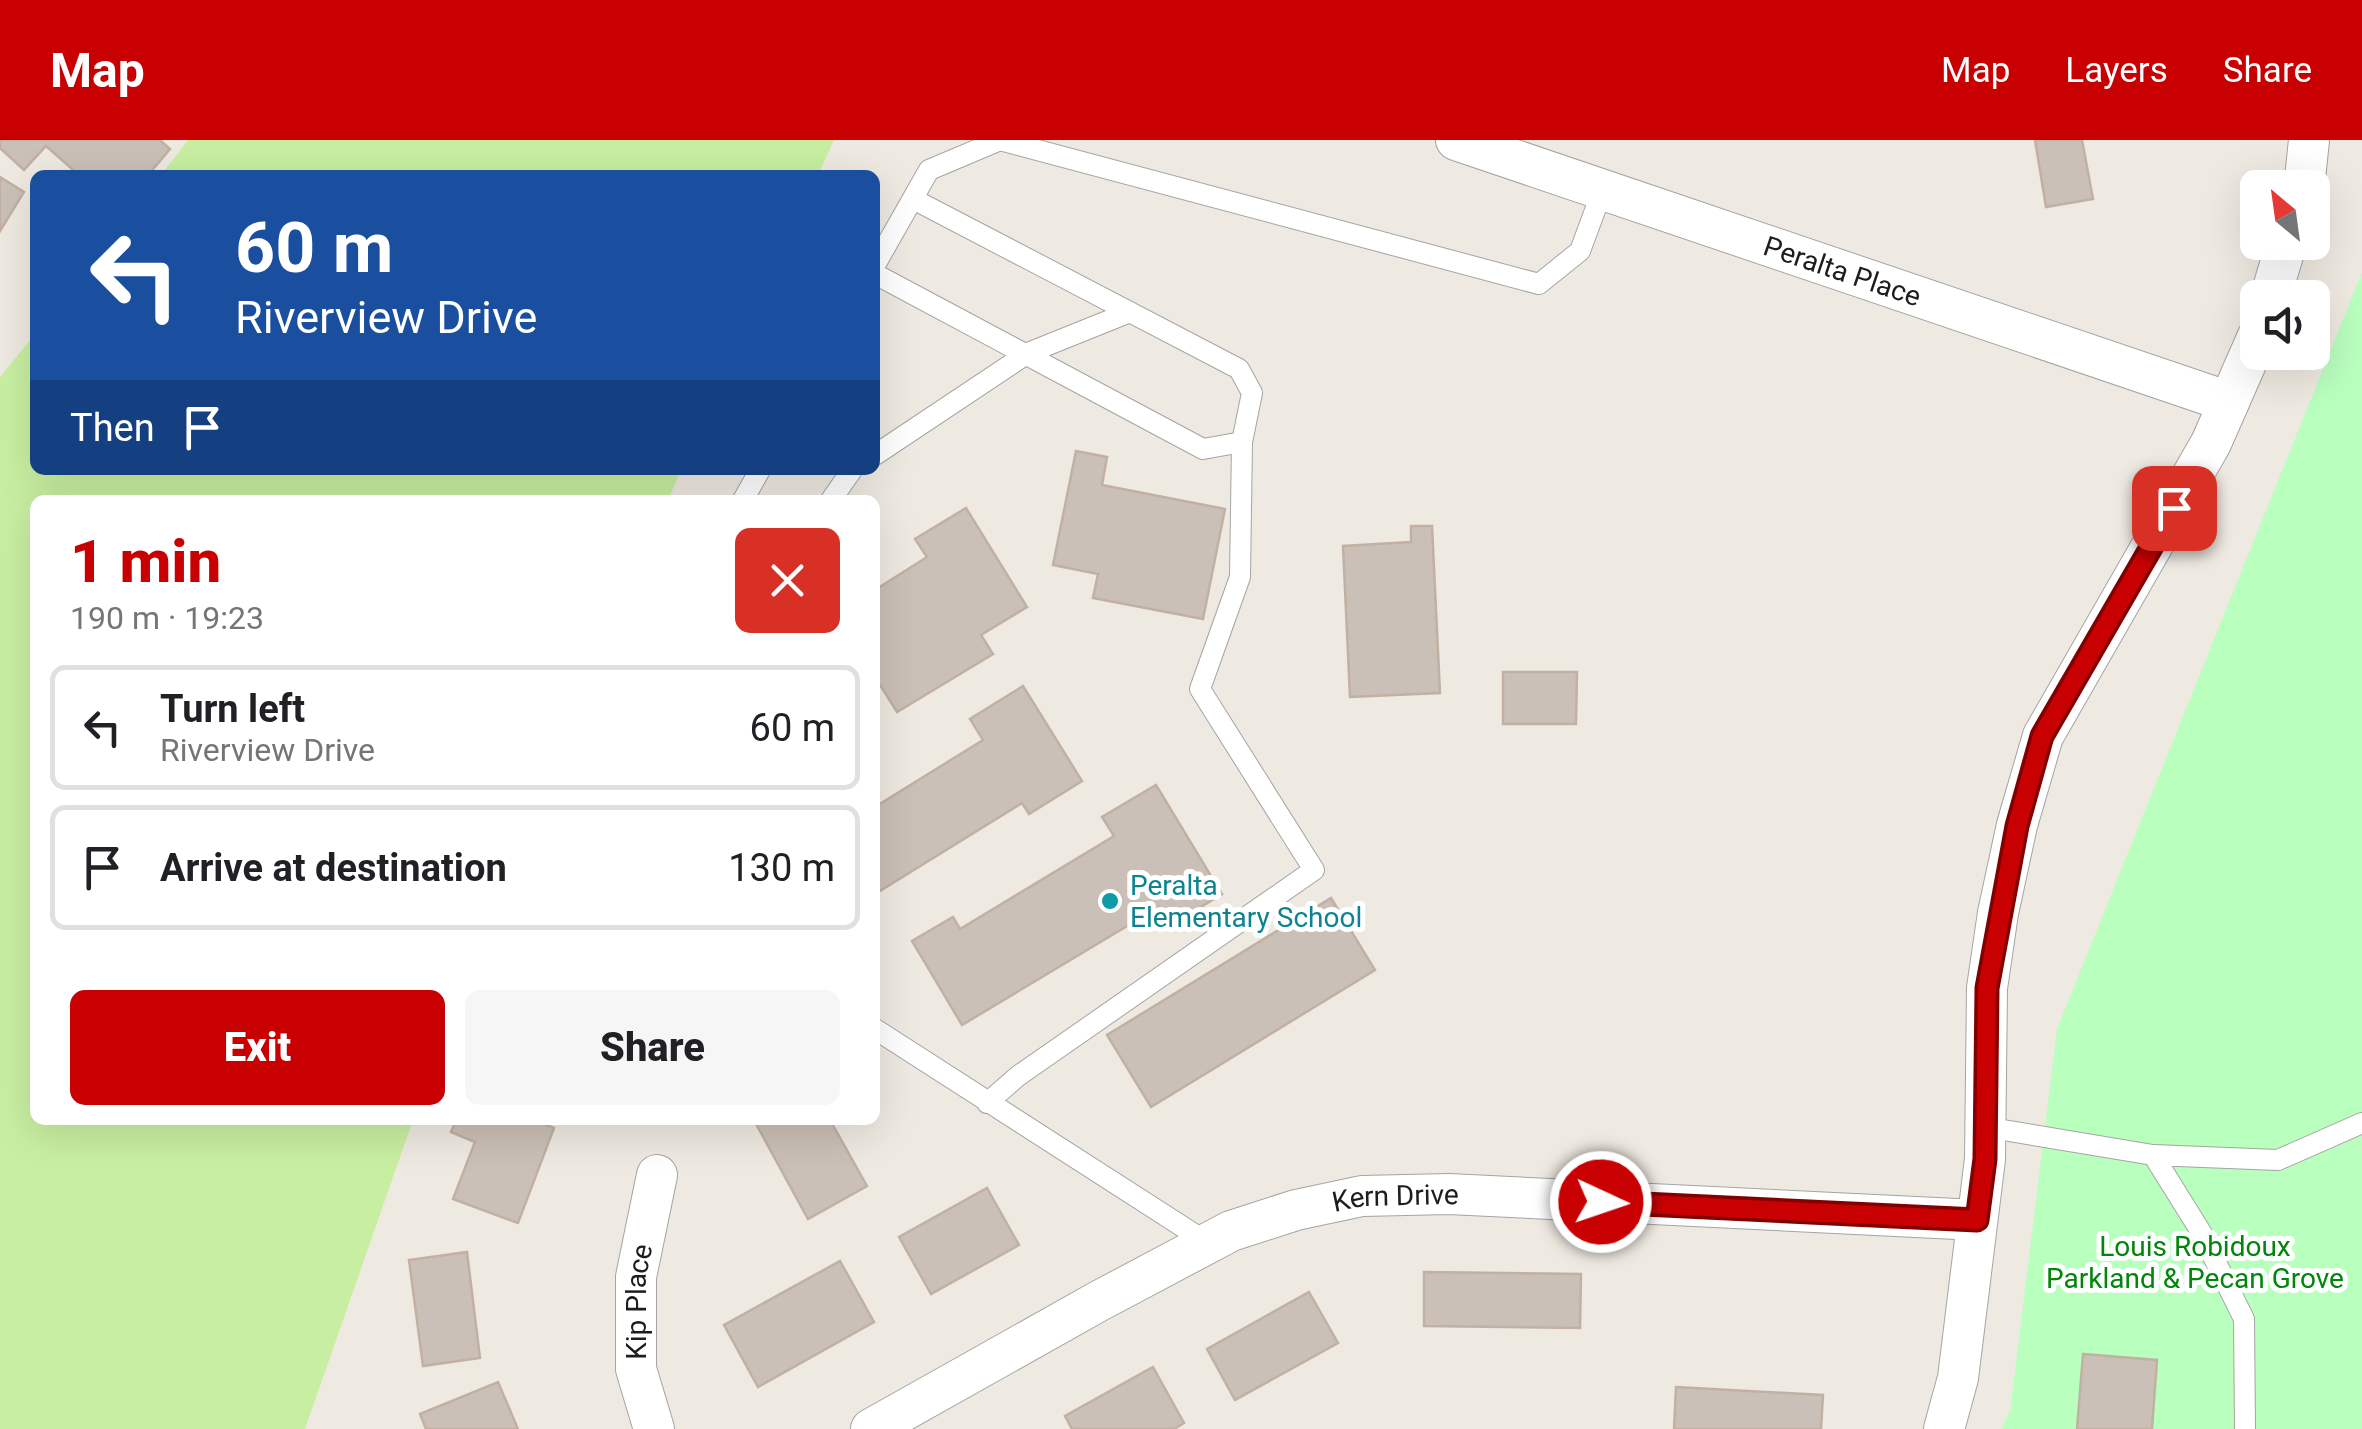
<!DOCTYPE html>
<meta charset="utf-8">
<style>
body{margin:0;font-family:Roboto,sans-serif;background:#f6f6f6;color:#202124;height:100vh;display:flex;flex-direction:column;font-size:38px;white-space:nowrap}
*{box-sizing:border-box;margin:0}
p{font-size:32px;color:#757577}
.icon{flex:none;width:55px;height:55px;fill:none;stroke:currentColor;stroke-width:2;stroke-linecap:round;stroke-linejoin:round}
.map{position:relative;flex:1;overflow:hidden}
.side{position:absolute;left:30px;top:355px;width:850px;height:630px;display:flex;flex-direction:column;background:#fff;border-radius:15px;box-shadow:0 10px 40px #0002}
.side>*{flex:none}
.banner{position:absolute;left:30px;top:30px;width:850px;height:305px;border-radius:15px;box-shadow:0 10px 40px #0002;background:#1a4fa0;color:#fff;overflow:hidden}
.needle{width:65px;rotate:331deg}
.tools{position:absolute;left:2240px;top:30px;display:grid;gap:20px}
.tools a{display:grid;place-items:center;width:90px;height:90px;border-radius:15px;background:#fff;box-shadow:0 10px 40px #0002;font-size:50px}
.pin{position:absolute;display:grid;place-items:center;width:85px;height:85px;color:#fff;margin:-42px;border-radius:20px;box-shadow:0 5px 15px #0006}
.me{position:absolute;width:110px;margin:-55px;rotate:93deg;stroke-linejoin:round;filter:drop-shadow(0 0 8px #0008)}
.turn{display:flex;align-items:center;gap:35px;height:210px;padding:0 40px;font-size:45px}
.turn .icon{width:130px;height:130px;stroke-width:2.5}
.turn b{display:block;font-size:70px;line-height:85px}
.then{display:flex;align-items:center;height:95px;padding:0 40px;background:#0003;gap:20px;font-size:38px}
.round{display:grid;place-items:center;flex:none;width:105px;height:105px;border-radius:15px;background:#f6f6f6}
.overview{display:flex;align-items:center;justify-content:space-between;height:170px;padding:0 40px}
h1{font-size:60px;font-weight:800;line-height:75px;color:#c90002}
.cta{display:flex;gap:20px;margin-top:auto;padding:20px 40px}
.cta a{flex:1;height:115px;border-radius:15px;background:#c90002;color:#fff;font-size:40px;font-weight:800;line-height:115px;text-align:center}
.cta a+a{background:#f6f6f6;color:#202124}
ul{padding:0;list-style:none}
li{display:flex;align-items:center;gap:30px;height:125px;margin:0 20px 15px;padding:0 20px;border:5px solid #e0e0e0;border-radius:15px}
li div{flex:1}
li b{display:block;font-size:38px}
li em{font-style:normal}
header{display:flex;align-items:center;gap:60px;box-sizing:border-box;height:140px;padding:0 50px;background:#c90002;color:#fff}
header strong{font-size:48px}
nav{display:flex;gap:55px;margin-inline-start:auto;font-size:35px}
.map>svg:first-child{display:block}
.grass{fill:#c8efa1}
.park{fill:#b9ffbe}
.building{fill:#cbc0b7;stroke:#c2b0a2;stroke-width:2.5}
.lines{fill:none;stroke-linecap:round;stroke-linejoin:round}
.service-casing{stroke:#a4a4a4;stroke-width:22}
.minor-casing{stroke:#a4a4a4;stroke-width:42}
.service{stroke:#fff;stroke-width:20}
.minor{stroke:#fff;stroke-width:40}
.route-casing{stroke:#830001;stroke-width:25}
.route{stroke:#c90002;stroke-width:18}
.culture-dot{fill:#0f9aa8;stroke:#fff;stroke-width:4}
.labels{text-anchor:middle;stroke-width:10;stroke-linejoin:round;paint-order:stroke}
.street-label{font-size:28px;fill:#1d1d1d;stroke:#fff}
.culture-label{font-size:28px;fill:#0d838f;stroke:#fff;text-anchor:start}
.park-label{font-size:28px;fill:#01850a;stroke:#fff}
</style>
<header>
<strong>Map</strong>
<nav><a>Map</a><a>Layers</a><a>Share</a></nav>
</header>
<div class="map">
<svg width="2362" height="1289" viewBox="0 0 2362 1289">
<rect width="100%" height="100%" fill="#efeae1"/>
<!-- grass -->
<path class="grass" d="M188,0H834L818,35H161Z
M35,194V330H681L668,360H35V980H413L305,1289H0V237Z"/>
<!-- park -->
<path class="park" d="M2362,132V1289H2001L2010,1271L2057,889Z"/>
<!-- building -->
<path class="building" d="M0,0H160L170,9L148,35H79L46,6L24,30L0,8Z
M2035,0H2082L2093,59L2046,67Z
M0,37L24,52L0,91Z
M1076,311L1107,317L1102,345L1225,369L1203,479L1093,458L1098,434L1053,425Z
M966,368L1027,467L981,495L993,514L897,572L875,537V450L927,417L915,399Z
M1411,386H1432L1440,553L1350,557L1343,406L1411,402Z
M1503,532H1577L1576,584H1503Z
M1023,546L1082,641L1029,674L1022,663L875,754V667L983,600L970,579Z
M1156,645L1222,754L1170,786L1159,767L962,885L912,801L953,777L960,789L1114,696L1102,677Z
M1331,758L1375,830L1151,967L1107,895Z
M456,980H534L554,988L518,1083L453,1059L475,1002L451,992Z
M758,980H830L867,1046L808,1079L755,982Z
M987,1048L1019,1105L931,1154L899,1097Z
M467,1112L480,1218L423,1226L409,1120Z
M840,1121L874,1182L758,1247L724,1185Z
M1424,1132L1581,1134L1580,1188L1424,1186Z
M1309,1152L1338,1203L1235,1260L1207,1209Z
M2083,1214L2157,1220L2152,1289H2077Z
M1153,1227L1184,1283L1174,1289H1072L1065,1276Z
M498,1242L518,1289H426L420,1274Z
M1676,1247L1823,1255L1821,1289H1674Z"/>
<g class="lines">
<!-- service casing -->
<g class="service-casing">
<path id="service" d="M875,125L929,30L1000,0L1539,144L1580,111L1603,49
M875,134L1203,309L1242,302L1252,253L1239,229L913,59
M875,315L1028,213L1130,172
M743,360L760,330
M831,360L852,330
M875,889L1208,1103
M987,963L1018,936L1314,730L1200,549L1240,437L1242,302
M1985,987L2153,1015L2278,1020L2362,983
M2153,1015L2201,1092L2244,1179L2245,1289"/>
</g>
<!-- minor casing -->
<g class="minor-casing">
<g id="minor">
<path id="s1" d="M1456,0L2229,262"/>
<path d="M2304,48L2309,0"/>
<path d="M2270,158L2287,102"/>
<path id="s2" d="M654,1289L636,1229V1137L657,1035"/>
<path id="s3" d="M871,1289L1099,1161L1231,1091L1296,1070L1362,1056L1449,1054L1977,1080"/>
<path d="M1944,1289L1958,1238L1985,1019L1987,848L1998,773L2017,685L2043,596L2211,303L2258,196"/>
</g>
</g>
<!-- service -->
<use href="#service" class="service"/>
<!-- minor -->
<use href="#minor" class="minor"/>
</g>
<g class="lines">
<!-- route casing -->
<g class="route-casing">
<path id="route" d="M1601,1062L1977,1080L1985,1019L1987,848L2017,686L2042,596L2174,368"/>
</g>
<!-- route -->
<use href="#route" class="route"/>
</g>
<!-- markers -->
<circle class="culture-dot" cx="1110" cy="761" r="10"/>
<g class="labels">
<!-- street labels -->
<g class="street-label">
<text dy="10" stroke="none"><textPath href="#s1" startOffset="408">Peralta Place</textPath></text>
<text dy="10" stroke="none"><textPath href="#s3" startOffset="580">Kern Drive</textPath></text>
<text dy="10" stroke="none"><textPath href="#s2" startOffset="130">Kip Place</textPath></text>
</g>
<!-- culture labels -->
<g class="culture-label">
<text x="1130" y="755">Peralta<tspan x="1130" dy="32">Elementary School</tspan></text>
</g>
<!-- park labels -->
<g class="park-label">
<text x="2195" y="1116">Louis Robidoux<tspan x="2195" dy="32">Parkland &amp; Pecan Grove</tspan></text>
</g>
</g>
</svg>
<div class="tools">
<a><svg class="needle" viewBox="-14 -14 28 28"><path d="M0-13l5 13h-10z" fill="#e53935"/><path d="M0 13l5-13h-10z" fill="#757577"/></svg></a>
<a><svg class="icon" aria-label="sound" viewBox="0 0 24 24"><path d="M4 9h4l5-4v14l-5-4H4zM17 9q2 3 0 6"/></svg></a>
</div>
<div class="pin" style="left:2174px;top:368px;background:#d93025"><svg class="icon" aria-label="arrive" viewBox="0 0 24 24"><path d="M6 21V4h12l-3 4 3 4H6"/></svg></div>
<svg class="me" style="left:1601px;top:1062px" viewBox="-20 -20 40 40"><circle r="17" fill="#c90002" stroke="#fff" stroke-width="3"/><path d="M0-11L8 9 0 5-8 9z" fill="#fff"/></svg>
<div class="banner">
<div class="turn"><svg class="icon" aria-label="left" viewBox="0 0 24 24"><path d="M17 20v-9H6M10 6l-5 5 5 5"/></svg><div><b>60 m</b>Riverview Drive</div></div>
<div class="then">Then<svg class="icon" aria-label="arrive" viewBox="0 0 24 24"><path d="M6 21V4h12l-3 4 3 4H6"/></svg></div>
</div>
<section class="side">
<div class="overview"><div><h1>1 min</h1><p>190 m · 19:23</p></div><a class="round" style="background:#d93025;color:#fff"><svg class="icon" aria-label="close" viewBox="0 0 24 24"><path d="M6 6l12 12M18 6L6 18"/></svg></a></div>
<ul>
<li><svg class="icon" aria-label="left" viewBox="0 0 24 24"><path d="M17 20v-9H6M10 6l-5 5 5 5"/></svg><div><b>Turn left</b><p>Riverview Drive</p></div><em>60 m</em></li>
<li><svg class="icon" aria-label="arrive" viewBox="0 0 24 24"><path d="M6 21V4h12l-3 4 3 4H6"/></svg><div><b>Arrive at destination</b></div><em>130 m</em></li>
</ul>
<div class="cta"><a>Exit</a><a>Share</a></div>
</section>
</div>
